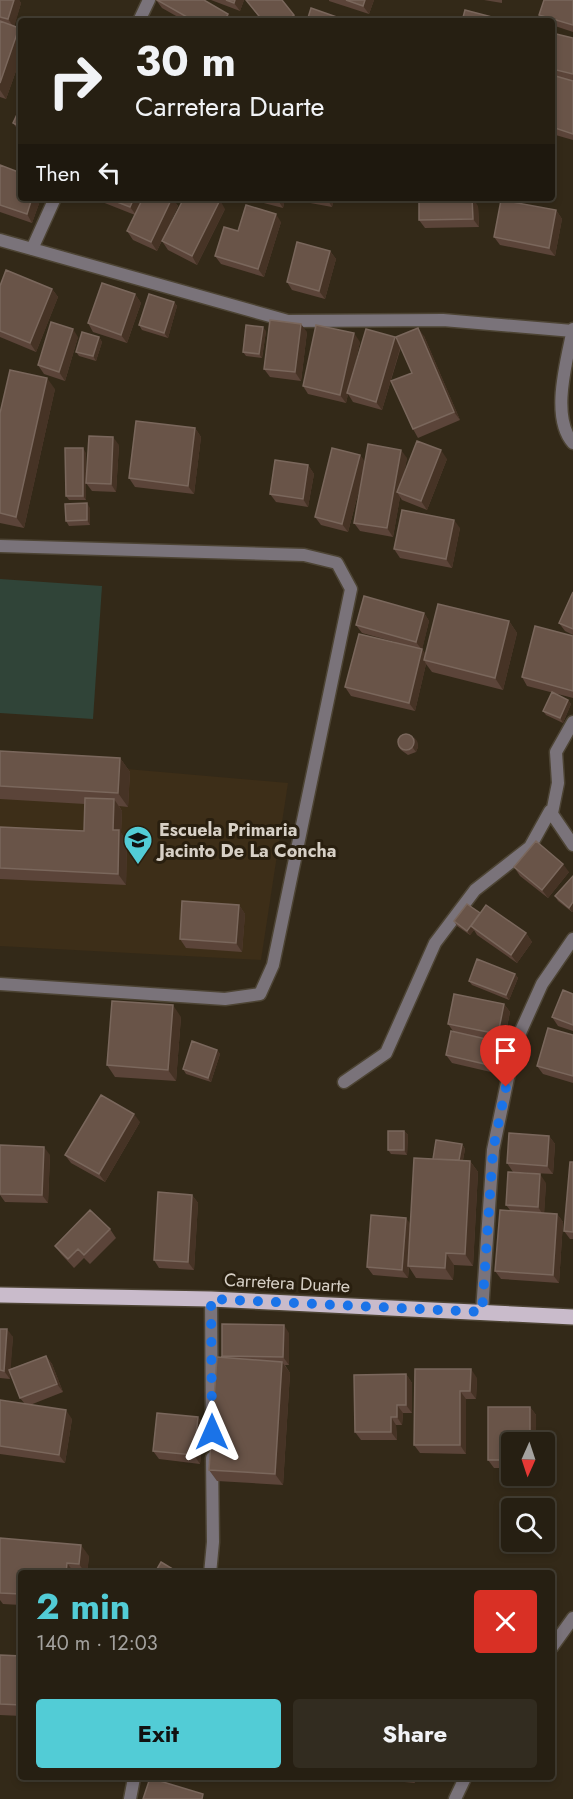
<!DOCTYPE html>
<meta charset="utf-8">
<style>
body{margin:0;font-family:Jost,sans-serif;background:#322c20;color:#f1f3f6;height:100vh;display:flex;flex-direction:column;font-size:22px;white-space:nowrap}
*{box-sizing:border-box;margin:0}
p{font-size:20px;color:#a4a29f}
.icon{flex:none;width:33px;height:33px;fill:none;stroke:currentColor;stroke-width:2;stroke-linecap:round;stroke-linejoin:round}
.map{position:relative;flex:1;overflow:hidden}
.drawer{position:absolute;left:18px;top:1570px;width:537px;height:210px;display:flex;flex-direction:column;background:#261f12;border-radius:6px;box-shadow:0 3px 9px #0003,0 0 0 2px #423d32}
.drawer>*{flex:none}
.guide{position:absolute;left:18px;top:18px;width:537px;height:183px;border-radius:6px;box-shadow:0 3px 9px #0003,0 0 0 2px #423d32;background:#261f12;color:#f1f3f6;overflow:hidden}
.needle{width:39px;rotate:183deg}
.buttons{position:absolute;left:501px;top:1432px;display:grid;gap:12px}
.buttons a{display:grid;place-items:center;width:54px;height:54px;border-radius:6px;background:#261f12;box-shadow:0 3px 9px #0003,0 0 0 2px #423d32;font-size:30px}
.pin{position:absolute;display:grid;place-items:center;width:51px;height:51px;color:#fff;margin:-62px -26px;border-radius:50% 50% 50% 0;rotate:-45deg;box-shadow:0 0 6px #0007}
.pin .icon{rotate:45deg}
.me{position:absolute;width:66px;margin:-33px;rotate:0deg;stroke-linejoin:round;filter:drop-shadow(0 0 4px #0008)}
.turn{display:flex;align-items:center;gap:21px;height:126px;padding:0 18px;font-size:27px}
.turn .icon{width:78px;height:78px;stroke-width:2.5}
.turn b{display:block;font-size:42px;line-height:51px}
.then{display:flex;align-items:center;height:57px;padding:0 18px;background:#0003;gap:12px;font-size:22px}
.round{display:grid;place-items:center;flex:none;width:63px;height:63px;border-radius:6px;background:#322c20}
.head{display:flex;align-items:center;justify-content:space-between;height:102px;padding:0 18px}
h1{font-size:36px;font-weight:700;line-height:45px;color:#52ccd6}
.cta{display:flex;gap:12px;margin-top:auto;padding:12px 18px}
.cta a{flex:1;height:69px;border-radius:6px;background:#52ccd6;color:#111;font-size:24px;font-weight:700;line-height:69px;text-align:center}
.cta a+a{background:#322c20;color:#f1f3f6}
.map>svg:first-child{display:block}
.built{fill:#3d2e18}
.grass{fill:#304438}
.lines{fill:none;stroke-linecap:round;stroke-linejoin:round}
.street-casing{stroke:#4d4434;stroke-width:15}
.primary-casing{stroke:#4d4434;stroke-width:18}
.street{stroke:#7a737a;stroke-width:12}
.primary{stroke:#c9bbcb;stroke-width:15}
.wall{fill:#5b4439}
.shaded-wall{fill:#463325}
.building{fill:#695448;stroke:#7a675c;stroke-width:1.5}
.route{stroke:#1a73e8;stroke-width:10;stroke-dasharray:0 18}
.labels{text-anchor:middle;stroke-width:6;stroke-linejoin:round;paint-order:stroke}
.poi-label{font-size:18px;font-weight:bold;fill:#d7d0c6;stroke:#291f0f;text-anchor:start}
.street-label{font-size:18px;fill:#d7d0c6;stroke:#291f0f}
</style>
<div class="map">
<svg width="573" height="1799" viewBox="0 0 573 1799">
<rect width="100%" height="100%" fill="#332918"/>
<!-- built -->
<path class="built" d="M0,758L288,783L261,960L0,946Z"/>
<!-- grass -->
<path class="grass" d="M0,579L102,586L93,719L0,713Z"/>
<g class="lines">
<!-- street casing -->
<g class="street-casing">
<path id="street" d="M139,21L149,0
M0,240L288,321L443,320L573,331
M32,249L55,198
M573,329C567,360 550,417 573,443
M0,546L304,555L337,563L351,589L273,965L260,994L225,999L0,984
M552,813L558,783L556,752L573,722
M344,1082L386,1053L435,943L475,890L530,847L550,811L573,845
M211,1299L212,1440
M482,1312L493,1150L515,1044L542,984L573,939
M210,1574L213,1542L212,1458
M552,1647L573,1618
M130,1799L134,1778
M455,1799L465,1778"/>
</g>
<!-- primary casing -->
<g class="primary-casing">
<path id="primary" d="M0,1295L211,1299L573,1317"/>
</g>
<!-- street -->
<use href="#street" class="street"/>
<!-- primary -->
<use href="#primary" class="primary"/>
</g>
<!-- wall -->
<path class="wall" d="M0,0H19L21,3L14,26L19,28L21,31V57L6,99L0,97Z
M156,0L228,14L233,21H185L162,8Z
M211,0H244L240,11Z
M246,0L294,15L298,21H262Z
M329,0H374L369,14L329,1Z
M484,0H502V3Z
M573,0V32L552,25V21H544L539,15Z
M552,33L573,38V140L552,134Z
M21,106V129L16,127L13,123Z
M0,165L21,198H41L32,223L0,212Z
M92,198H172L178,206L157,251L133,240L127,231L135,215Z
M254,198H285L283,208L256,201Z
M292,198H334L332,207L294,200Z
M517,198H538L537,202Z
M478,206L479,227L425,228L419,220Z
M225,209L197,265L168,250L162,241Z
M556,210L562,219L555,256L500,245L494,237Z
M281,222L264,277L221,264L215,256L238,231Z
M330,251L336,259L325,299L292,290L287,282Z
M0,286L52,289L58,297L36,352L0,337Z
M135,294L141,303L127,343L93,332L88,323Z
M174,302L177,306L168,338L142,330L139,325Z
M266,331L262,358L246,356L243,352Z
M307,332L301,381L270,377L264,369Z
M424,336L460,420L418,438L413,429L412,373L401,347L382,410L353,402L348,394L346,403L308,394L303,386L360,342L351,380L395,337L399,342Z
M78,337L65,381L44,374L38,365Z
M99,337L102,342L96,361L79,356L76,352Z
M55,389L24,528L0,523V413Z
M195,428L201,437L194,494L135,487L129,478Z
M119,445L116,492L92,491L86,483V500H69L66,496L86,453V481Z
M360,455L365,463L407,458L404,472L447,459L427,510L402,500L400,497L393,537L360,531L354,523L364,471L348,532L321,525L315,517Z
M308,465L314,474L308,507L276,502L270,494Z
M90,508V525L69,526L66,521Z
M460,528L452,568L400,558L394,549Z
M573,592V635L565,631L559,623Z
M424,613L429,621L422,649L425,654L509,621L517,633L503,690L432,672L426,664L415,711L351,696L345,687L395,642L362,633L356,625Z
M573,636V698L527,686L522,677Z
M568,700L571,704L563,723L546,715L543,711Z
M417,741L418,747L416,752L408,755L401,750L398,746Z
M0,751L120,758L130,772L128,807L119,806L122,811L121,833L127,842L126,885L0,879V827L84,831L85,804L0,799Z
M514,867L569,872L548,898L520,876Z
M573,876V911L572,912L558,901L555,896Z
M239,905L245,914L242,952L186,948L180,939Z
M480,914L526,933L532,942L517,963L477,935L474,930L470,935L457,926L454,921Z
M515,974L518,978L509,1000L472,985L469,981Z
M573,994V1031L558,1026L552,1017Z
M504,1004L510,1012L504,1042L492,1040L501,1049L495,1073L452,1063L446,1055L453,1031L448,1024Z
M181,1017L176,1081L115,1077L107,1065Z
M573,1035V1083L543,1074L537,1066Z
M217,1050L220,1054L211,1082L186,1074L183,1069Z
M140,1122L105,1182L71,1163L65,1155Z
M404,1131L408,1135L407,1155L391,1154L388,1150Z
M549,1136L555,1144L553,1174L513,1172L507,1163Z
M462,1144L465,1149L463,1160L470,1161L478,1172L473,1266L454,1265L453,1280L416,1278L409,1267L408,1278L373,1275L367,1267L411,1224L433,1159Z
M0,1145L50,1155L48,1203L5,1202L0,1195Z
M573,1162V1239H570L564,1231Z
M546,1183L544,1213L557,1214L563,1222L559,1283L501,1279L495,1271L510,1210L506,1205Z
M192,1195L198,1203L194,1270L159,1268L154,1260Z
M110,1229L116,1238L90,1264L84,1258L74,1268L61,1254L55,1246Z
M0,1329L13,1337L10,1369L46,1356L52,1364L63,1392L30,1405L72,1419L65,1463L0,1454V1400L25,1404L20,1398L10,1372V1379L0,1378Z
M289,1333V1365H285L290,1373L283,1485L217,1481L209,1470L223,1358L222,1356Z
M415,1369L477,1378L476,1399H466V1454L420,1453L414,1445Z
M406,1374L412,1383V1413H403L402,1425H396L397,1440H361L355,1432Z
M530,1407L536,1415L512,1443V1468H494L488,1460Z
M198,1417L204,1425L200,1464L159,1459L153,1451Z
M0,1538L89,1556L87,1574H21V1605L3,1604L0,1600Z
M0,1655L21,1656V1716L0,1715Z
M72,1778H98L97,1782Z
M362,1778H415V1783Z"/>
<!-- shaded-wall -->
<path class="shaded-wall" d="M14,0H19L21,3L14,28L8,19Z
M235,0H244L240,11L234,3Z
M365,0H374L369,14L363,6Z
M228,14L233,21H224Z
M19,28L21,31V57L6,99L0,90V83Z
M32,198H41L32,223L27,214Z
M134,198H143L136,215L130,207Z
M172,198L178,206L157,251L151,242Z
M278,198H285L283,208L277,199Z
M327,198H334L332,207L327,199Z
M473,198L478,206L479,227L473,219Z
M220,200L225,209L197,265L192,256Z
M556,210L562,219L555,256L549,248Z
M276,214L281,222L264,277L258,269Z
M330,251L336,259L325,299L319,291Z
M52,289L58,297L36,352L30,343Z
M135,294L141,303L127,343L121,335Z
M174,302L177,306L168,338L164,333Z
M301,324L307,332L301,381L295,372Z
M263,327L266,331L262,358L259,354Z
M418,328L424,336L460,420L454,412Z
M73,329L78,337L65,381L59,372Z
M354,333L360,342L346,403L340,395Z
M99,337L102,342L96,361L93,356Z
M395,337L401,345L382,410L376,402Z
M47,378L55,389L24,528L16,517Z
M195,428L201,437L194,494L188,486Z
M113,437L119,445L116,492L111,484Z
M83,448L86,453V500L83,496Z
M401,450L407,458L401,493L397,492L400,497L393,537L387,528Z
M441,450L447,459L427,510L421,501Z
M360,455L366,463L348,532L342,524Z
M308,465L314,474L308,507L303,499Z
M87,503L90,508V525L87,520Z
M454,520L460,528L452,568L446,559Z
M424,613L429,621L422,650L416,642Z
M509,621L517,633L503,690L495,678Z
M422,649L428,657L424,660L426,664L415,711L409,703Z
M568,700L571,704L563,723L560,718Z
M414,737L417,741L418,747L416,752L413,748Z
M120,758L130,772L128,807L118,793Z
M114,799L122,811L121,833L127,842L126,885L118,874L113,830Z
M563,864L569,872L548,898L542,890Z
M573,902V911L572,912L569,908Z
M239,905L245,914L242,952L236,943Z
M480,913L471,926L474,930L470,935L467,931Z
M526,933L532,942L517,963L511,955Z
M515,974L518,978L509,1000L506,995Z
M504,1004L510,1012L504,1042L498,1034Z
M173,1005L181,1017L176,1081L168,1070Z
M495,1041L501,1049L495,1073L489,1065Z
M217,1050L220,1054L211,1082L208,1078Z
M134,1114L140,1122L105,1182L99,1174Z
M404,1131L408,1135L407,1155L404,1150Z
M549,1136L555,1144L553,1174L547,1166Z
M462,1144L465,1149L461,1170L458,1165Z
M44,1147L50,1155L48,1203L42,1195Z
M470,1161L478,1172L473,1266L465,1254Z
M540,1174L546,1183L544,1216L538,1207Z
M192,1195L198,1203L194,1270L188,1262Z
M557,1214L563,1222L559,1283L553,1275Z
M406,1218L412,1226L408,1278L402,1270Z
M446,1253L454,1265L453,1280L445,1268Z
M284,1325L289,1333V1365L283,1357Z
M7,1329L13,1337L10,1379L4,1371Z
M46,1356L52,1364L63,1392L57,1384Z
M282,1362L290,1373L283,1485L275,1474Z
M471,1369L477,1378L476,1399L470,1391Z
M406,1374L412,1383V1413L406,1405Z
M460,1391L466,1399V1454L460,1445Z
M397,1405L403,1413L402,1425L397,1417Z
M530,1407L536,1415V1443H530Z
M66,1410L72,1419L65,1463L59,1455Z
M198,1417L204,1425L200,1464L194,1455Z
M391,1417L396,1425L397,1440L391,1432Z
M81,1545L89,1556L87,1574H86L79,1564Z
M67,1563L75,1574H66Z
M411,1778H415V1783Z"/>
<!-- building -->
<path class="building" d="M0,0H14L8,19L0,17Z
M157,0H204L228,14L224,21H194Z
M226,0H235L234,3Z
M246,0H282L294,15L286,21H263Z
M346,0H365L363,6Z
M544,0H573V25L539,15Z
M311,8L348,21H307Z
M465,10L507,21H462Z
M0,21L19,28L0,83Z
M552,33L573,38V74L552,69Z
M552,75L573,81V134L552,127Z
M21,106V127L13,123Z
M0,165L21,173V198H32L27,214L0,205Z
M107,198H134L130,207Z
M143,198H172L151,242L127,231Z
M184,198H214L220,200L192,256L162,241Z
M419,198H472L473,219L419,220Z
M501,200L556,210L549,248L494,237Z
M246,205L276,214L258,269L215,256L224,227L238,231Z
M297,242L330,251L319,291L287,282Z
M6,270L52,289L30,343L0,331V286Z
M102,283L135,294L121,335L88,323Z
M149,294L174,302L164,333L139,325Z
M270,320L301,324L295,372L264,369Z
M51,322L73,329L59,372L38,365Z
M246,325L263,327L259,354L243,352Z
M316,325L354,333L340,395L303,386Z
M418,328L454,412L413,429L391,381L412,373L396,337Z
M366,329L395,337L376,402L347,393Z
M82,332L99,337L93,356L76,352Z
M10,370L47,378L16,517L0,513V413Z
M136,421L195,428L188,486L129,478Z
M89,436L113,437L111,484L86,483Z
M417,441L441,450L421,501L397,492Z
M368,444L401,450L387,528L354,523Z
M65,448H83V496H66Z
M332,448L360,455L342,524L315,517Z
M275,460L308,465L303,499L270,494Z
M87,503V520L66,521L65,504Z
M402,510L454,520L446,559L394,549Z
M573,592V629L559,623Z
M364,596L424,613L416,642L356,625Z
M438,604L509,621L495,678L424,660Z
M535,626L573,636V691L522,677Z
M359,634L422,649L409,703L345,687Z
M552,692L568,700L560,718L543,711Z
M398 742a8 8 0 1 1 16 0a8 8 0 1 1-16 0Z
M0,751L120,758L118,793L0,786Z
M85,798L114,799L113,830H119L118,874L0,868V827L84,831Z
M536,841L563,864L542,890L514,867Z
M573,876V902L569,908L555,896Z
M182,901L239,905L236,943L180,939Z
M467,904L480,913L467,931L454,921Z
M486,905L526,933L511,955L471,926Z
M477,959L515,974L506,995L469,981Z
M563,990L573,994V1025L552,1017Z
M454,994L504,1004L498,1034L448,1024Z
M112,1001L173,1005L168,1070L107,1065Z
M548,1028L573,1035V1076L537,1066Z
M451,1031L495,1041L489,1065L446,1055Z
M192,1041L217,1050L208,1078L183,1069Z
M101,1095L134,1114L99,1174L65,1155Z
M388,1131H404V1150H388Z
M509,1133L549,1136L547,1166L507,1163Z
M436,1140L462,1144L459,1160L433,1159Z
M0,1145L44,1147L42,1195L0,1194Z
M414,1158L470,1161L465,1254L446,1253L445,1268L408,1266Z
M570,1162H573V1232L564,1231Z
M508,1172L540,1174L538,1207L506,1205Z
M158,1192L192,1195L188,1262L154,1260Z
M90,1210L110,1229L84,1255L78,1249L68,1259L55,1246Z
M500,1210L557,1214L553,1275L495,1271Z
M371,1215L406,1218L402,1270L367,1267Z
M222,1324L284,1325L283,1357L222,1356Z
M0,1329H7L4,1371L0,1370Z
M46,1356L57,1384L20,1398L9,1370Z
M217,1357L282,1362L275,1474L209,1470Z
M415,1369H471L470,1391H460V1445H414Z
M406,1374V1405H397V1417H391V1432H355L354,1375Z
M0,1400L66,1410L59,1455L0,1446Z
M488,1407H530V1443H512V1460H488Z
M157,1413L198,1417L194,1455L153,1451Z
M0,1538L81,1545L79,1564L67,1563L66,1574H21V1594L0,1593Z
M161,1562L181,1574H154Z
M0,1655L21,1656V1705L0,1704Z
M150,1778L203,1794L202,1799H143Z"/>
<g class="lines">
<!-- route -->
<path class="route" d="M212,1432L211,1299L482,1312L493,1150L506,1087"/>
</g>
<!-- icons -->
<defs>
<g id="school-pin" transform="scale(1.5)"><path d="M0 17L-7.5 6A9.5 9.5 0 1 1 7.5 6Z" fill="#52ccd6" stroke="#291f0f"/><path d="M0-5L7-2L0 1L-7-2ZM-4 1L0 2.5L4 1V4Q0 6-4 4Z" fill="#111"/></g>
</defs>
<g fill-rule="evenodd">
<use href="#school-pin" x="138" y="840"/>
</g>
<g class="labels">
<!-- poi labels -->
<g class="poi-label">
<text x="159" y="836">Escuela Primaria<tspan x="159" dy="21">Jacinto De La Concha</tspan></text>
</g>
<!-- street labels -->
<g class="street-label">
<text transform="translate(287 1283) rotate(3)" y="6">Carretera Duarte</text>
</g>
</g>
</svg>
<div class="buttons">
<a><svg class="needle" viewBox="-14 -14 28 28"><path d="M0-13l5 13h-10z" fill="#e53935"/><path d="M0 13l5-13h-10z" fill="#a4a29f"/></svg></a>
<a><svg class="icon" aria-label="search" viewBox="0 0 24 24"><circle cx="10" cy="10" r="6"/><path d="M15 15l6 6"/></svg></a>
</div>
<div class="pin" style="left:506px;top:1087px;background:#d93025"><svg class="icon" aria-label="arrive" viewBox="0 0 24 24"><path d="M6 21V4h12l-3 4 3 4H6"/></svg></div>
<svg class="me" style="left:212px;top:1432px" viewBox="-20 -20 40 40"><path d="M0-17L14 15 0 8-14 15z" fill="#1a73e8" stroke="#fff" stroke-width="4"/></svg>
<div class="guide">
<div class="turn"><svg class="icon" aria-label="right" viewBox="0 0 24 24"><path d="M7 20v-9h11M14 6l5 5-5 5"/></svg><div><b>30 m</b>Carretera Duarte</div></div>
<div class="then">Then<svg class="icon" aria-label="left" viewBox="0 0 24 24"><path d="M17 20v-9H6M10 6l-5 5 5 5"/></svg></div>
</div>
<section class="drawer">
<div class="head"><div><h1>2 min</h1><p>140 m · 12:03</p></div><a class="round" style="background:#d93025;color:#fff"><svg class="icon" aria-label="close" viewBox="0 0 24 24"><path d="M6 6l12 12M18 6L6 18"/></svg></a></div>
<div class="cta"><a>Exit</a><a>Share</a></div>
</section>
</div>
